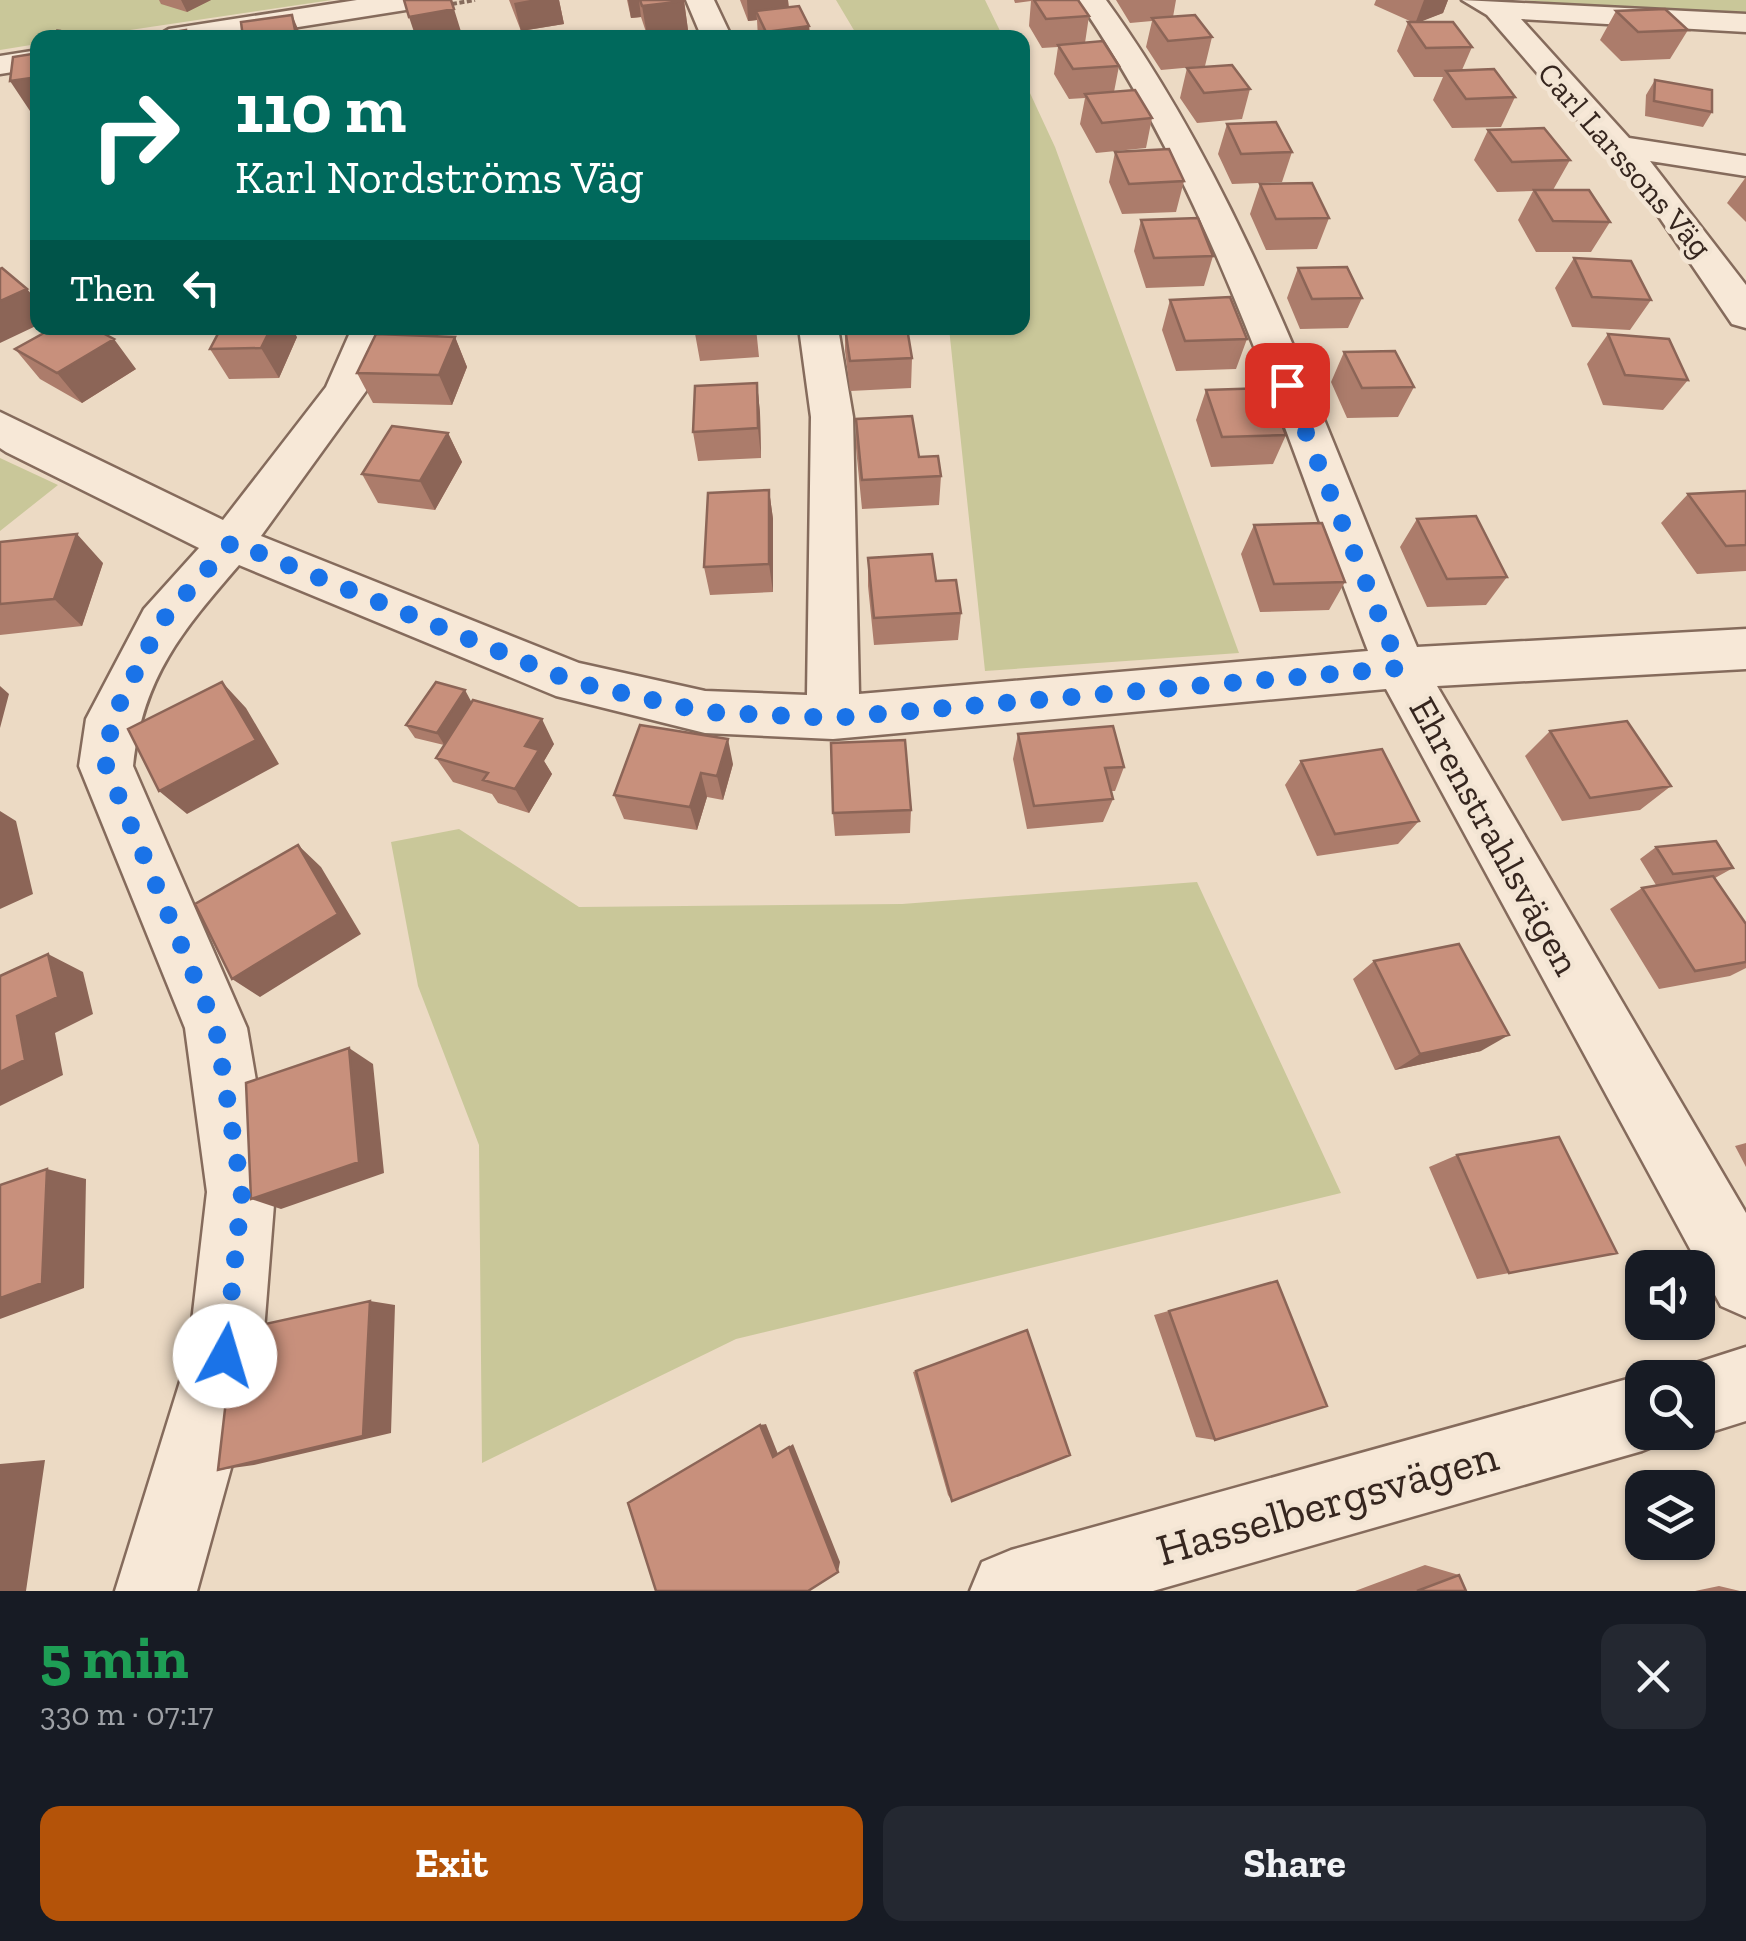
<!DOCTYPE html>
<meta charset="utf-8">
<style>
body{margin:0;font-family:"Zilla Slab",serif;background:#242831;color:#f1f3f6;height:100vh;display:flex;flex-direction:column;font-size:38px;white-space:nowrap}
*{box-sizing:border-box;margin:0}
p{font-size:32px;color:#9ea1a6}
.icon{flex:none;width:55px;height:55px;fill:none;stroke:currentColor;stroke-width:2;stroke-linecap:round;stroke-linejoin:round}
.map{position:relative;height:1591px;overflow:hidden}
.panel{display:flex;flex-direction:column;background:#171b24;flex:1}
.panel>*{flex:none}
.hud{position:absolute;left:30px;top:30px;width:1000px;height:305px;border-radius:20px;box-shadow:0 2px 8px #0004;background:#00695c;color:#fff;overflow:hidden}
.controls{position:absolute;left:1625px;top:1250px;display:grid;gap:20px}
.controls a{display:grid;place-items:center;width:90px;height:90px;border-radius:20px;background:#171b24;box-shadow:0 2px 8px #0004;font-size:50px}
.pin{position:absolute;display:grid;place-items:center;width:85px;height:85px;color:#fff;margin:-42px;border-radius:20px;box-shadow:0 5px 15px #0006}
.me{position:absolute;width:110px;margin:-55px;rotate:6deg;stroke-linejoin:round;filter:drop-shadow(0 0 8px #0008)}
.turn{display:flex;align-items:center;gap:35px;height:210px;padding:0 40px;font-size:45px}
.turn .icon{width:130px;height:130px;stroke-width:2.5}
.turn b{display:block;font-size:70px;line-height:85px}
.then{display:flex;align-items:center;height:95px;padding:0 40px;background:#0003;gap:20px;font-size:38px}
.round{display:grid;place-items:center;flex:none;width:105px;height:105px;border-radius:20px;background:#242831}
.summary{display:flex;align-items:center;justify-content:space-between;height:170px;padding:0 40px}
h1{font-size:60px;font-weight:700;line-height:75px;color:#1e9e55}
.primary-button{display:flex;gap:20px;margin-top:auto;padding:20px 40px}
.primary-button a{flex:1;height:115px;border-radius:20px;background:#b45309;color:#fff;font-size:40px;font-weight:700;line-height:115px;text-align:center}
.primary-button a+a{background:#242831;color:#f1f3f6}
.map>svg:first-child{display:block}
.green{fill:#c9c799}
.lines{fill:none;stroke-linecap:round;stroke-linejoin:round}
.street-casing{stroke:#856b5c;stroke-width:5}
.path{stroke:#856b5c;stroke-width:4;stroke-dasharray:5 2.5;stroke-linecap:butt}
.street{fill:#f7e8d7;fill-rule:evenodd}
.wall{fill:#ac7c6b}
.shaded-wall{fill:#8c6557}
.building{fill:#c8907c;stroke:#8c6557;stroke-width:2.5}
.route{stroke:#1a73e8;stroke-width:18;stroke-dasharray:0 32.4}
.labels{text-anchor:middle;stroke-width:9;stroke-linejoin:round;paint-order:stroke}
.far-street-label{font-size:32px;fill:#36261f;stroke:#f3e5d4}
.street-label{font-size:38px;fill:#36261f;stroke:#f3e5d4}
.near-street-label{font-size:45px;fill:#36261f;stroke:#f3e5d4}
</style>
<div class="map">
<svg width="1746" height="1591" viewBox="0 0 1746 1591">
<rect width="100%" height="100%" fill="#ecdac4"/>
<!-- green -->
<path class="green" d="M0,0H332L83,37L38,38L37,44L0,50Z
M836,0H985L1003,37H858Z
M1523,0H1746V19Z
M1023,78L1055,147L1239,653L985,671L949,328H1022Z
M0,458L58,485L0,531Z
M459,829L579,907L902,904L1197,882L1341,1193L736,1339L482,1463L479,1145L418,986L391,842Z"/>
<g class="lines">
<!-- street casing -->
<g class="street-casing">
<path id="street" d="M357,0H426L412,9L229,38H154L169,29Z
M686,0H714L732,38H702Z
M1078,0H1106C1247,194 1324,428 1417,647L1746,629V669L1437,686L1746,1213V1317L1721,1306L1386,689L833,739L705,733L556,696L239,565C182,631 143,677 133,766L247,1028L275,1192L262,1356L197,1591H115L188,1356L207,1192L185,1028L79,766L86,719L144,609L199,548L6,452L0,448V412L223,520L326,387L352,328H390L366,391L261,536L579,663L705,691L807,695L811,417L799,328H838L853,417L859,694L1368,651C1283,430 1213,196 1078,0Z
M1462,0L1746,14V32L1521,19L1629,138L1746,156V176L1650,161L1746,285V328L1732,324L1649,202L1487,15Z
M38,50V68L0,74V56Z
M1746,1347V1421L1698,1436L1691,1432H1698V1378H1669L1671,1371Z
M1642,1375L1648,1378H1642V1432H1672L1669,1440L1642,1451L1153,1591H970L982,1562L1011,1550Z"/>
</g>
<!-- path -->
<path class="path" d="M452,4L475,0
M56,31L97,38"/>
<!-- street -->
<use href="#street" class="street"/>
</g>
<!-- wall -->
<path class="wall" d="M159,0H211L187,12L161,4Z
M509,0H559L564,24L521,31Z
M627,0H684L688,30L647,35L641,17L631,18Z
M740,0H788L789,7L809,26L810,38H758L757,20L748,21Z
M1014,0H1078L1089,16L1085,43L1119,66L1114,92L1152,118L1146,148L1096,153L1080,124L1085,98L1069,99L1054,74L1058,47L1042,48L1029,26L1031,1L1015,3Z
M1116,0H1176L1173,17L1212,37L1205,66L1161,70L1146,47L1152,21L1130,23Z
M1376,0H1448L1443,13L1418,22L1472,47L1462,70L1515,97L1501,127L1452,128L1433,100L1443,77H1414L1397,51L1408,22H1412L1374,5Z
M1616,11L1688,30L1670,59L1621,61L1600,40Z
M1187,68L1250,89L1242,119L1197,123L1180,98Z
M1655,80L1712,112L1703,127L1645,116L1646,95Z
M1227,124L1292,152L1282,182L1232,184L1218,154Z
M1488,130L1570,160L1553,190L1610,222L1591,252H1536L1518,220L1533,191L1497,192L1474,160Z
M1115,152L1184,181L1176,212L1122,214L1109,182Z
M1746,177V222L1727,203Z
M1260,184L1329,218L1317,249L1266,250L1250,214Z
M1141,220L1213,256L1204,286L1146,288L1134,251Z
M1574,258L1651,300L1630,330L1572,327L1555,288Z
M1298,268L1362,298L1348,328L1300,329L1287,298Z
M1170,300L1247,339L1236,369L1176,371L1162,330Z
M694,328H756L759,357L700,361Z
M845,328L912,358L911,388L850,391L845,351Z
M1608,334L1688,380L1663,410L1603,405L1587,364Z
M297,337L279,378L229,379L210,349Z
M455,337L467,367L452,405L373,403L357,373Z
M15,349L136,369L82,403L40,379Z
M1344,352L1414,387L1398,417L1347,418L1331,382Z
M757,383L760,413L761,458L698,461L693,432Z
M1206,390L1286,435L1273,464L1211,467L1196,420Z
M856,419L919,457L941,476L939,505L862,509L856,448Z
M448,433L462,462L435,510L378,503L362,474Z
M769,490L773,519V592L710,595L704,567Z
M1746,491V571L1697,574L1661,523L1688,494Z
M1417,519L1507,577L1486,605L1427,607L1400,547Z
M1254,525L1345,582L1329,610L1260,612L1241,554Z
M0,542L103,563L82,626L0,635Z
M868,558L936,581L961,613L958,640L874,645L868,586Z
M472,702L554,744L544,761L552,774L529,813L498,803L492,794L453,782L436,758L444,745L415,738L406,725Z
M1550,731L1671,786L1640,810L1562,821L1525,756Z
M1018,734L1124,767L1115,791H1111L1113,799L1103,822L1027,829L1013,759Z
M1301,761L1419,821L1398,844L1317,856L1285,785Z
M733,764L723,800L707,797L697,830L624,819L614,795Z
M911,810L910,833L835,836L833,813Z
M1656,847L1733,868L1715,878L1746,924V968L1730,976L1659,989L1610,909L1642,888L1656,885L1640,859Z
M1374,961L1481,1051L1395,1070L1353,979Z
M1746,1143V1167L1735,1146Z
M1457,1155L1617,1253L1477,1279L1429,1167Z
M1277,1281L1215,1440L1196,1437L1154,1315Z
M1027,1330L952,1501L948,1495L913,1372Z
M1425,1565L1459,1575L1466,1591H1355Z
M1719,1586L1740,1591H1695Z"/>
<!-- shaded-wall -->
<path class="shaded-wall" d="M181,0H211L187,12Z
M530,0H559L564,24L521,31L514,3Z
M628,0H639L641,17L631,18Z
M747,0H788L789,17L756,11L757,20L748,21Z
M1424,0H1448L1443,13L1415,24Z
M684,1L688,30L647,35L642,6Z
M454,9L463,38H416L409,17Z
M292,15L302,38H281Z
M809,26L810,38H766V32Z
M38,77V110L30,111L10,81Z
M27,289L38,302V325L0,343V301Z
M271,328H292L297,337L279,378L261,348Z
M455,337L467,367L452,405L439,375Z
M114,339L136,369L82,403L57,373Z
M757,383L760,413L761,458L758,428Z
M448,433L462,462L435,510L420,481Z
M769,490L773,519V592L769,564Z
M77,534L103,563L82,626L54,599Z
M222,682L246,708L279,764L187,814L159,791Z
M0,686L9,694L0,728Z
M465,690L472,703L445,746L437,733Z
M542,719L554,744L544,761L552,774L529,813L515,789L525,746Z
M728,739L733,764L723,800L717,776Z
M701,773L707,797L697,830L690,807Z
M0,811L16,821L33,894L0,909Z
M298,845L321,867L361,934L260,997L232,979Z
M48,954L83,972L93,1014L55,1033L63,1075L0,1106V1072L17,1016Z
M1509,1035L1481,1051L1395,1070L1420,1054Z
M349,1048L373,1064L384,1173L281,1209L251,1199Z
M47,1169L86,1179L84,1288L0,1319V1298Z
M370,1301L395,1305L391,1433L254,1465L218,1470Z
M766,1424L778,1454L773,1457L760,1425Z
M793,1444L840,1562L838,1572L789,1447Z
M45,1460L26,1591H0V1464Z"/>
<!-- building -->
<path class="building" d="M404,0H451L454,9L409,17Z
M640,0H684V1L642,6Z
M1034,0H1078L1089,16L1046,19Z
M799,6L809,26L766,32L756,11Z
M1665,9L1688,30L1638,32L1616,11Z
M292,15L296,35L281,38H243L241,22Z
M1195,15L1212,37L1168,41L1152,18Z
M1408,22H1453L1472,47L1426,48Z
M186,30V38H138Z
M1103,41L1119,66L1073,69L1058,45Z
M38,53V77L10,81L13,57Z
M1232,65L1250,89L1204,93L1187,68Z
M1494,69L1515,97L1466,99L1446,71Z
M1655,80L1712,90V112L1654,101Z
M1135,90L1152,118L1102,123L1085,94Z
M1276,122L1292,152L1241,154L1227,124Z
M1544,128L1570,160L1512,162L1488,130Z
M1169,149L1184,181L1129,184L1115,152Z
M1312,183L1329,218L1276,219L1260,184Z
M1534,190H1589L1610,222L1553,221Z
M1198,218L1213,256L1154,258L1141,220Z
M1574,258L1631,261L1651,300L1592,297Z
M1347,267L1362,298L1312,299L1298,268Z
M2,268L27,289L0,301V269Z
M1230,297L1247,339L1185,341L1170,300Z
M53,328H93L114,339L57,373L15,349Z
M221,328H271L261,348L210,349Z
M694,328H742L695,331Z
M845,328H907L912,358L850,361Z
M376,334L455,337L439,375L357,373Z
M1608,334L1669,339L1688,380L1625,375Z
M1395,351L1414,387L1362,388L1344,352Z
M757,383L758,428L693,432L695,386Z
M1267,388L1286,435L1222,437L1206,390Z
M912,416L919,457L938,456L941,476L862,480L856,419Z
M392,426L448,433L420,481L362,474Z
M769,490V564L704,567L708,493Z
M1746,491V545L1726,546L1688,494Z
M1476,516L1507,577L1447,579L1417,519Z
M1322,523L1345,582L1274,584L1254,525Z
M77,534L54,599L0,604V542Z
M932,554L936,581L956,580L961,613L874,618L868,558Z
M222,682L256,740L159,791L128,729Z
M436,682L465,690L437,733L406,725Z
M473,700L542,719L525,746L539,750L515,789L483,780L488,773L436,758Z
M1627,721L1671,786L1590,798L1550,731Z
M640,725L728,739L717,776L701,773L690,807L614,795Z
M1113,726L1124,767L1105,768L1113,799L1034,806L1018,734Z
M905,740L911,810L833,813L831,743Z
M1382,749L1419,821L1335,834L1301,761Z
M1716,841L1733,868L1673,874L1656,847Z
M298,845L338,914L232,979L195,904Z
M1713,876L1746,924V962L1695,971L1642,888Z
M1459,944L1509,1035L1420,1054L1374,961Z
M48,954L58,997L17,1016L25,1060L0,1072V976Z
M349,1048L359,1162L251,1199L246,1083Z
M1559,1137L1617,1253L1509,1273L1457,1155Z
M47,1169L42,1283L0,1298V1185Z
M1277,1281L1327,1406L1215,1440L1169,1311Z
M370,1301L363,1436L218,1470L234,1331Z
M1027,1330L1070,1455L952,1501L916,1371Z
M760,1425L773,1457L789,1447L838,1572L808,1591H656L628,1503Z
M1459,1575L1466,1591H1417Z"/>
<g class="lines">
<!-- route -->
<path class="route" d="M225,1356L242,1192L216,1028L106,766L112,719L161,622L232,542L574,682L705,712L833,718L1400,668L1287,385"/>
</g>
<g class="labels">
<!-- far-street labels -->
<g class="far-street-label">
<text transform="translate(1625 160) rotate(49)" y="11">Carl Larssons Väg</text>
</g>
<!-- street labels -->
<g class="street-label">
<text transform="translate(1495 836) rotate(61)" y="13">Ehrenstrahlsvägen</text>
</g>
<!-- near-street labels -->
<g class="near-street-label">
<text transform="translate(1327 1502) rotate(-16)" y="16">Hasselbergsvägen</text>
</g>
</g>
</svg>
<div class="controls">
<a><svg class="icon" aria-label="sound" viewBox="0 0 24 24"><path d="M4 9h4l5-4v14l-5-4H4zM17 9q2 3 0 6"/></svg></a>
<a><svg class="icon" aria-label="search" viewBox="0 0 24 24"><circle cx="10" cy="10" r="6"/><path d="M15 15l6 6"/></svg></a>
<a><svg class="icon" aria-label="layers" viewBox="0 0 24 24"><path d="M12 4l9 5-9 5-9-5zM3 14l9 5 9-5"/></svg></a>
</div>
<div class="pin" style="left:1287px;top:385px;background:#d93025"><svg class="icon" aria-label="arrive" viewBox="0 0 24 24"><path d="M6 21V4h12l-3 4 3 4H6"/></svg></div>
<svg class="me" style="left:225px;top:1356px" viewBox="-20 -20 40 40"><circle r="19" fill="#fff"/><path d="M0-13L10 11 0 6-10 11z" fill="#1a73e8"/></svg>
<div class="hud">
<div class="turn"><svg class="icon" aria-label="right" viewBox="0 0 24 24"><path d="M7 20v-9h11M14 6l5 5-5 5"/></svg><div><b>110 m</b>Karl Nordströms Väg</div></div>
<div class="then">Then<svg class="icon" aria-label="left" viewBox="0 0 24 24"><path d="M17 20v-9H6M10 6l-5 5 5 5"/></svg></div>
</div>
</div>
<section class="panel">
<div class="summary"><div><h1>5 min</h1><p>330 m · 07:17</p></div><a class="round"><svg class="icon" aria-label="close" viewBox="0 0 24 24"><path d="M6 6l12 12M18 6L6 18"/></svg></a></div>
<div class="primary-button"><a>Exit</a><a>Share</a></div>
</section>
